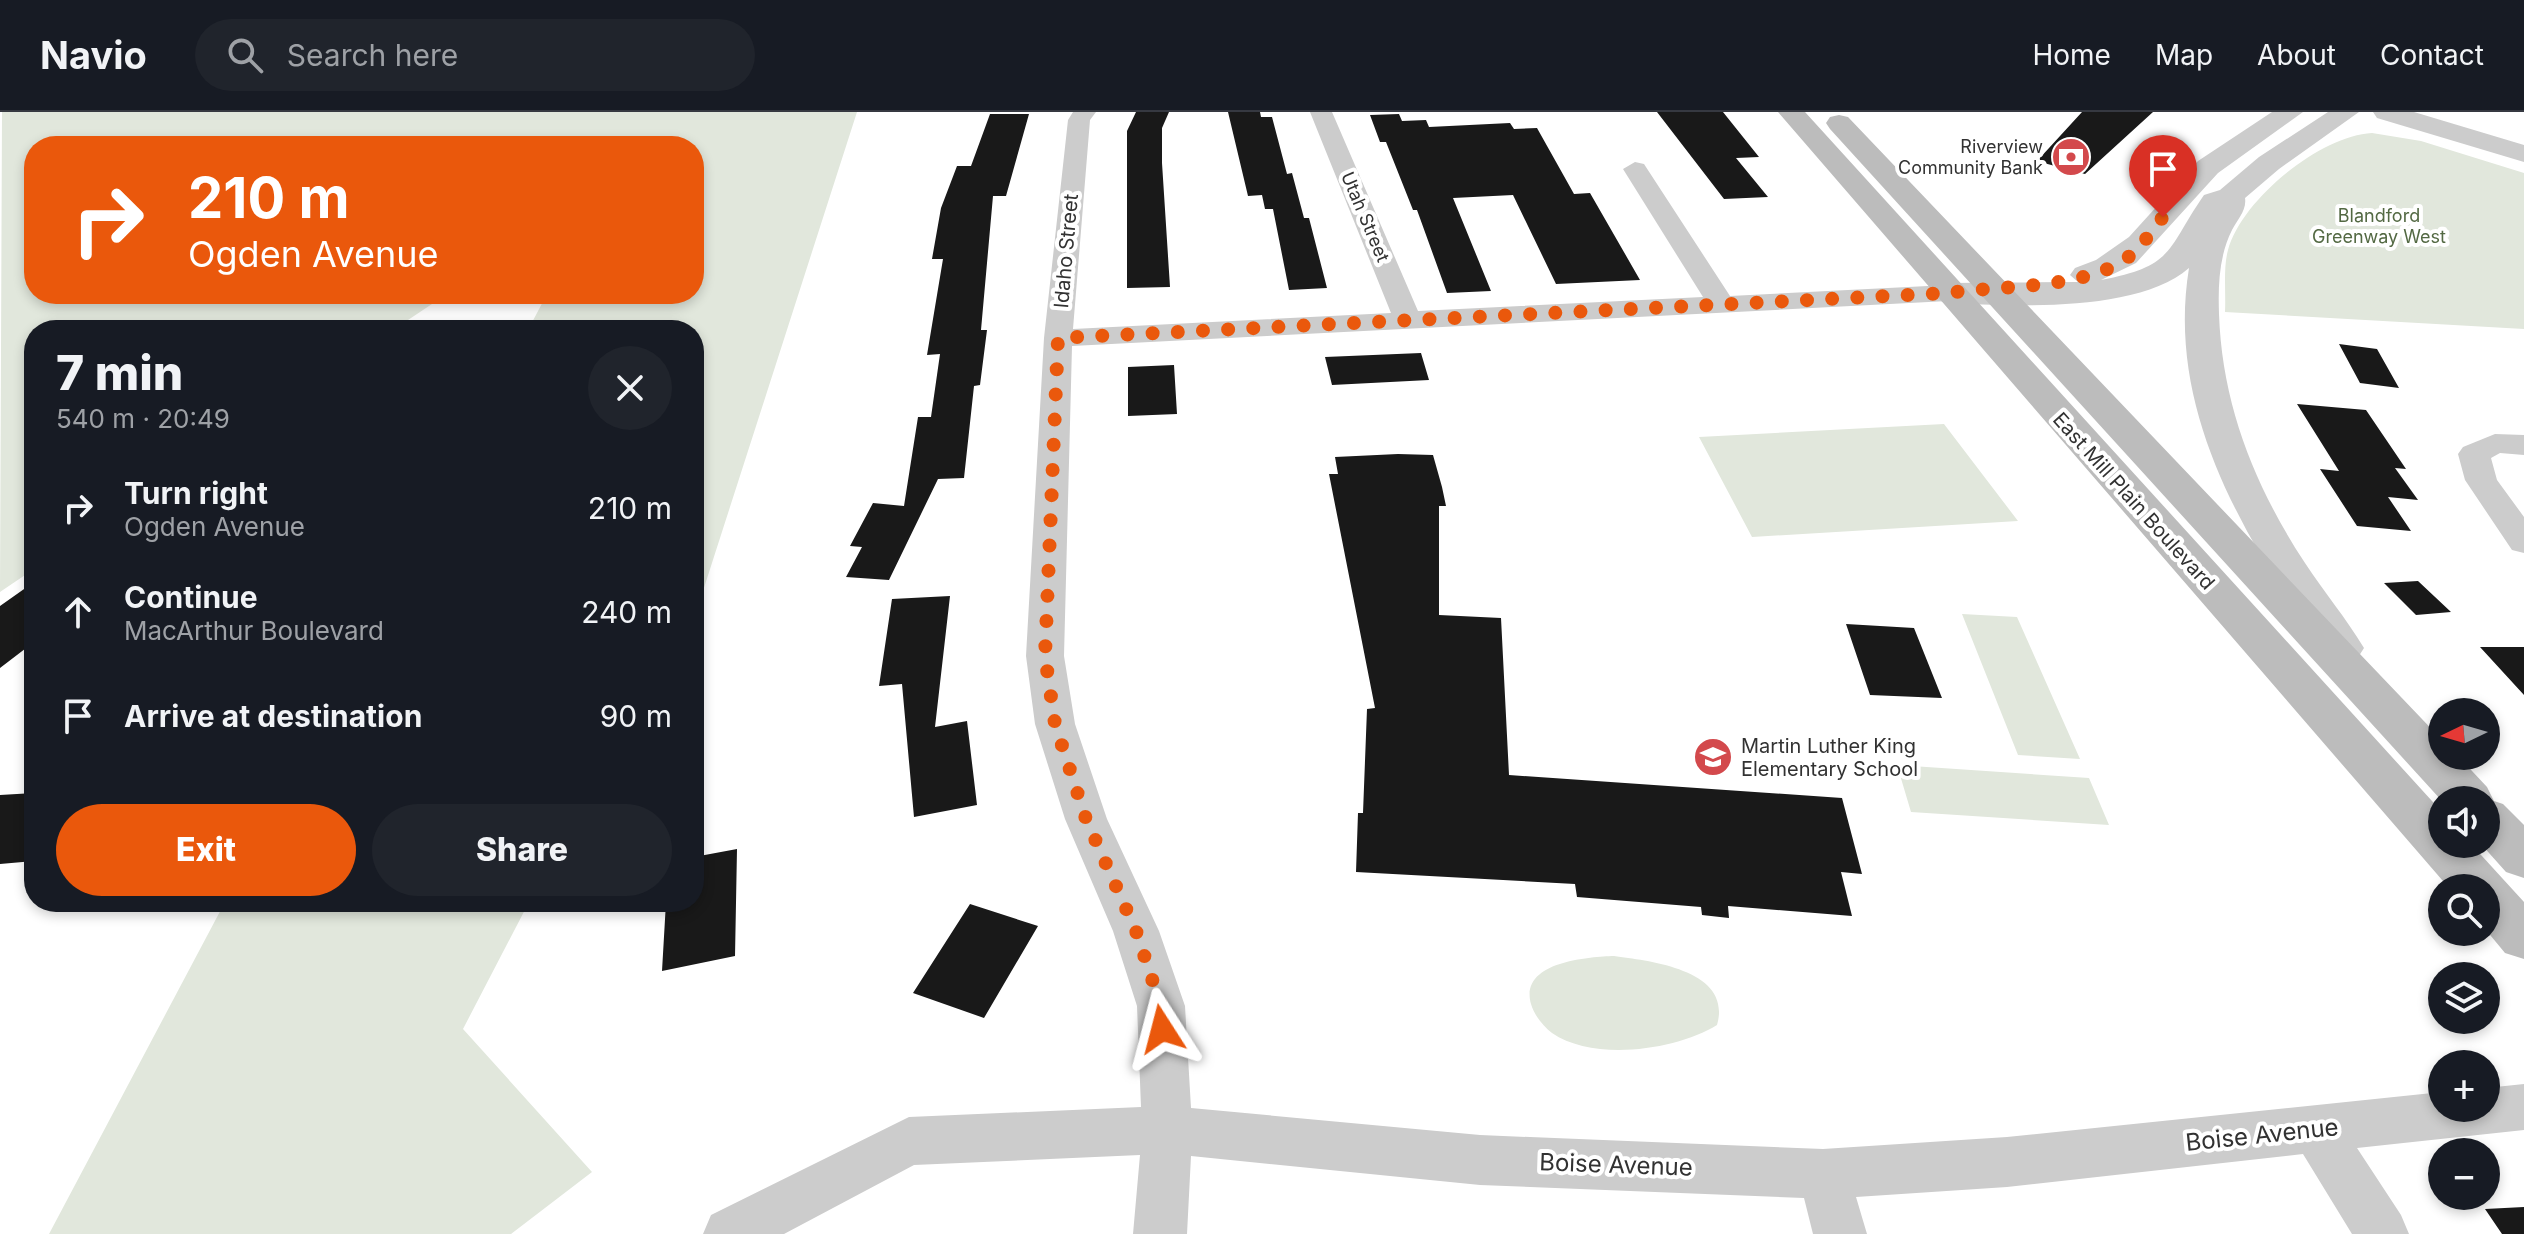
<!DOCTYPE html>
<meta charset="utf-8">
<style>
body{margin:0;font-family:Inter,sans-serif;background:#20242c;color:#f1f3f6;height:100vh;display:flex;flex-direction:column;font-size:30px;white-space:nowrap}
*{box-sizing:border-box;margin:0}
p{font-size:26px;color:#9ea1a6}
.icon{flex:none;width:44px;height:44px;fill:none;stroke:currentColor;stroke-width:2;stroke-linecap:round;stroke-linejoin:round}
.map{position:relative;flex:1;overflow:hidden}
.sheet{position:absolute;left:24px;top:208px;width:680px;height:592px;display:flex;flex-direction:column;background:#171b24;border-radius:32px;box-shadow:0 4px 12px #0003}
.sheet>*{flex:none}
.top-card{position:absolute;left:24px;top:24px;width:680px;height:168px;border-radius:32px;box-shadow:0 4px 12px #0003;background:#ea580c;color:#fff;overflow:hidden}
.needle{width:52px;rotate:265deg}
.tools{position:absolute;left:2428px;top:586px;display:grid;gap:16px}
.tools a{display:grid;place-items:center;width:72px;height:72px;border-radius:50%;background:#171b24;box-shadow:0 4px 12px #0003;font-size:40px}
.pin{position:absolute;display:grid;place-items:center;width:68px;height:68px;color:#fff;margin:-82px -34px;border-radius:50% 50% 50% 0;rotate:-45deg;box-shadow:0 0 8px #0007}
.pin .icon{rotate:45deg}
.me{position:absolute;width:88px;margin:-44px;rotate:351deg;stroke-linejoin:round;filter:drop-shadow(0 0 6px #0008)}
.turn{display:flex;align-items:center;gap:28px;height:168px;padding:0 32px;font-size:36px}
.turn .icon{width:104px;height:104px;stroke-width:2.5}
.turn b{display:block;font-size:56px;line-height:68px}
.round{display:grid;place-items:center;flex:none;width:84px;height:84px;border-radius:42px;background:#20242c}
.overview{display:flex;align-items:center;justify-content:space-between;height:136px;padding:0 32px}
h1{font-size:48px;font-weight:800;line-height:60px}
.button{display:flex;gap:16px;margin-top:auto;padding:16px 32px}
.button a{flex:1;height:92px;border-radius:48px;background:#ea580c;color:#fff;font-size:32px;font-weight:800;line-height:92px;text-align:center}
.button a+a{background:#20242c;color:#f1f3f6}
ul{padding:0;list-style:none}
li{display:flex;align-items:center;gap:24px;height:104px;padding:0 32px}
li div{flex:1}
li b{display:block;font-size:30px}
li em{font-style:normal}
header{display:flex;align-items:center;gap:48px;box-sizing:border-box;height:112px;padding:0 40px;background:#171b24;border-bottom:2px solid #363941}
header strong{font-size:38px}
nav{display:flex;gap:44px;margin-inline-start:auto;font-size:28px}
.search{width:560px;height:72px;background:#20242c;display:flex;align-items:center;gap:20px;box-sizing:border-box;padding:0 28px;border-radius:44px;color:#9ea1a6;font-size:30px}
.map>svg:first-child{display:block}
.green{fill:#e1e7dc}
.building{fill:#191919}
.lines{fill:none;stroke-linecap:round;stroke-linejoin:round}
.minor{fill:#ccc;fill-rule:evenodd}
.tertiary{fill:#ccc;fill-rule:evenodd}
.secondary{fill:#bcbcbc;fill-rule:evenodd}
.route{stroke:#ea580c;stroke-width:14;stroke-dasharray:0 25.2}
.labels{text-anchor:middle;stroke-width:8;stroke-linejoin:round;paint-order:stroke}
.far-poi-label{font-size:18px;fill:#323232;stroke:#fff;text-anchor:end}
.far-park-label{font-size:18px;fill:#536943;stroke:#fff}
.far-street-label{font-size:18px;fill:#323232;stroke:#fff}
.street-label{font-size:20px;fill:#323232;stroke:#fff}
.poi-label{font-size:20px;fill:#323232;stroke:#fff;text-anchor:start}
.near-street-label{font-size:24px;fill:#323232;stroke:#fff}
</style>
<header>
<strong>Navio</strong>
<div class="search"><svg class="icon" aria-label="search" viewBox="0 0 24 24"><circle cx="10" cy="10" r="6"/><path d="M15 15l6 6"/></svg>Search here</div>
<nav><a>Home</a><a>Map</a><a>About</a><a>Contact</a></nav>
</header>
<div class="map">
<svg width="2524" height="1122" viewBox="0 0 2524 1122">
<rect width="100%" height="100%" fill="#fff"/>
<!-- green -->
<path class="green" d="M2,0H857L702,482L694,495V218H528L547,182H694V34H34V182H447L393,218H34V457L0,480Z
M2372,21L2421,29L2524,61V217L2225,200C2226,181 2223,156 2228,138C2242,87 2320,24 2372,21Z
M1944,312L2018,409L1752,425L1699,325Z
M1962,502L2017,505L2080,647L2018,643Z
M1897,653L2089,666L2109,713L1911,700Z
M225,790H529L463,917L592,1060L511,1122H49Z
M1614,844C1651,849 1733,858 1717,913C1677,938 1594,950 1552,921C1543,914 1534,903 1531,892C1519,850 1587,845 1614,844Z"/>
<!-- building -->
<path class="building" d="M1136,0H1169L1162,16V51L1170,175L1127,176V19Z
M1228,0H1260L1261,5H1272L1287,62L1292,61L1304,106H1309L1327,176L1289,178L1273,97H1265L1262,83L1248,84Z
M1657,0H1723L1759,45L1736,46L1768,85L1724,87Z
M2082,0H2153L2085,62L2040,50L2038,48Z
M990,2H1029L1006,84H993L981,218H987L980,273L974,274L964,366L938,367L889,468L846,465L862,435L850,434L873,391L904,394L918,305H931L940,242L927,243L943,147H932L941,96L957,54H971Z
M1399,2L1402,9L1426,8L1429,15L1510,11L1514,17L1537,16L1574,82L1590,81L1640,168L1556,172L1513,83L1453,86L1491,179L1447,181L1417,98H1413L1386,30H1380L1370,3Z
M2339,232L2377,237L2399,276L2360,271Z
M1421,241L1429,268L1332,273L1325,245Z
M1174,253L1177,302L1128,304V255Z
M2297,292L2366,298L2406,357L2395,356L2418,388L2388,385L2411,419L2357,414L2320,357L2339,359Z
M1398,342L1433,343L1442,375L1446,394H1439V503L1501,506L1509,663L1842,686L1862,762L1841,760L1852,804L1728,794L1729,806L1702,803L1701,795L1577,785L1575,772L1356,760L1358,701H1363L1367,597L1375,596L1329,362H1338L1335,345Z
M2418,469L2451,500L2416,503L2384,471Z
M34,470V530L0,556V494Z
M950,484L935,615L967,609L977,693L914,705L902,572L879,574L892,487Z
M1846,512L1914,516L1942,586L1870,583Z
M2480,535H2524V583Z
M34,681V749L0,752V683Z
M737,737L735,844L662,859L666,790H694V745Z
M970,792L1038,814L984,906L913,881Z
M2524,1095V1122H2502L2485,1097Z"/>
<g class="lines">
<!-- minor -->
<path class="minor" d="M1073,0H1096L1090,8L1073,217L1391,201L1310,0H1332L1418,199L1703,185L1623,57L1635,50L1644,52L1730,184L1948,173L1958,175L1962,181L1958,187L1948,189L1072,234L1064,544L1075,612L1107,707L1159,819L1185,894L1191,996L1480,1023L1823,1037L2007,1025L2442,980V996H2486V976L2524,972V1018L2357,1036L2401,1103L2409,1122H2352L2303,1042L2007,1075L1856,1085L1867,1122H1813L1804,1086L1480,1073L1191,1044L1187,1122H1133L1140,1043L914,1053L784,1122H703L711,1103L909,1005L1141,995L1137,894L1113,819L1065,707L1035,612L1026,544L1044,226L1068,8Z
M2495,322L2524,323V343L2500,341L2491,346L2497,368L2524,405V441L2512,438L2465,368L2458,342L2463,335Z"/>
<!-- tertiary -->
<path class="tertiary" d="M2272,0H2303L2218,61L2136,151L2101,168C2175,154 2166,138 2204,83L2220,78L2259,45L2328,0H2359L2279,57L2245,86C2247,98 2237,108 2232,118C2219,144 2218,173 2219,202C2222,293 2255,375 2305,451C2324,480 2346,506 2364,536L2357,547L2342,551L2327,547C2249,431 2165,303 2189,156C2138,201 2013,194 1948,191L1937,188L1932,181L1937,174L1948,171L2078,170L2070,163L2075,156L2096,148L2129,125L2198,49Z
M2373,0H2414L2524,33V50L2377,6Z"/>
<!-- secondary -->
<path class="secondary" d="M1778,0H1805L2442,700V732H2471L2524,790V847L2505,841L2486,818V776H2449Z
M1839,3L1848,5L2442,628V644H2458L2487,675L2494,689L2503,692L2524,713V766L2506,760L2481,732H2486V688L2442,689L1830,17L1826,11L1830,5Z"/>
</g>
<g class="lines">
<!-- route -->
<path class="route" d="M1162,917L1161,894L1136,819L1086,707L1055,612L1045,544L1058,226L1948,181C2001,173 2089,178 2131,143C2143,133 2153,117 2163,105"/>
</g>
<!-- icons -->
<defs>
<g id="bank-disc" transform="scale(2)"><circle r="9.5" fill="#d3494c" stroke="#fff"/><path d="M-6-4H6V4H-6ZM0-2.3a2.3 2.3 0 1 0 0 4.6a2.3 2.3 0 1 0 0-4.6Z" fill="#fff"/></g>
<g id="school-disc" transform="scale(2)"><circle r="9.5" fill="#d3494c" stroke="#fff"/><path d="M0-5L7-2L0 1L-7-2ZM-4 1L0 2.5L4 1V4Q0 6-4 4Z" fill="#fff"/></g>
</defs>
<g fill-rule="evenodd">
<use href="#bank-disc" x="2071" y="45"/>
<use href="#school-disc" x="1713" y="645"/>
</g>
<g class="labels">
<!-- far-poi labels -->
<g class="far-poi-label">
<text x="2043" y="41">Riverview<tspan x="2043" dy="21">Community Bank</tspan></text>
</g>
<!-- far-park labels -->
<g class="far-park-label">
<text x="2379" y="110">Blandford<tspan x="2379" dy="21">Greenway West</tspan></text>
</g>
<!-- far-street labels -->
<g class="far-street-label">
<text transform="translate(1365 105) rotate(67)" y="6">Utah Street</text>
</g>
<!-- street labels -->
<g class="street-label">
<text transform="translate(1066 139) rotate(-85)" y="7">Idaho Street</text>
<text transform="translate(2134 389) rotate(48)" y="7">East Mill Plain Boulevard</text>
</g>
<!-- poi labels -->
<g class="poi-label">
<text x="1741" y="641">Martin Luther King<tspan x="1741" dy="23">Elementary School</tspan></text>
</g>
<!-- near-street labels -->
<g class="near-street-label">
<text transform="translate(2262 1023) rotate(-6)" y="8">Boise Avenue</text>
<text transform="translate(1616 1053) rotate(2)" y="8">Boise Avenue</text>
</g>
</g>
</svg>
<div class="tools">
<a><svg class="needle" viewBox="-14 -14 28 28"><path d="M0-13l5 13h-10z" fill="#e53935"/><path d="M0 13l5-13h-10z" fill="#9ea1a6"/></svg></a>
<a><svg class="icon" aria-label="sound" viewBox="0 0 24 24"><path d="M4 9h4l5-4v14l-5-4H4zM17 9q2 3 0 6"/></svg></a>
<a><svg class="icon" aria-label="search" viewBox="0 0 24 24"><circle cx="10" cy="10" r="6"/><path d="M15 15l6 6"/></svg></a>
<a><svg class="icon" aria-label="layers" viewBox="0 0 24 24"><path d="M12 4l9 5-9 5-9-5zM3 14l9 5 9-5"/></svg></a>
<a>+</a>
<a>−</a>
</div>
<div class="pin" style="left:2163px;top:105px;background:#d93025"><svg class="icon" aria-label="arrive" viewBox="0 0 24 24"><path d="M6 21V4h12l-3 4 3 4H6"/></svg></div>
<svg class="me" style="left:1162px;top:917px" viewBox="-20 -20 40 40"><path d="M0-17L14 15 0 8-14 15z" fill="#ea580c" stroke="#fff" stroke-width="4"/></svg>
<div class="top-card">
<div class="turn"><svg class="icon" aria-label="right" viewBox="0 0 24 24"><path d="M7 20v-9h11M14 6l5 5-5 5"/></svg><div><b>210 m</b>Ogden Avenue</div></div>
</div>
<section class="sheet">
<div class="overview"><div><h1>7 min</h1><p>540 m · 20:49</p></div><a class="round"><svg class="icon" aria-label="close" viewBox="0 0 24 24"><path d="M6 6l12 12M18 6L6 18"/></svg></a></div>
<ul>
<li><svg class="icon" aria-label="right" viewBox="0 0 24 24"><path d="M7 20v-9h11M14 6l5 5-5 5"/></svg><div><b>Turn right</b><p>Ogden Avenue</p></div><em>210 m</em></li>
<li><svg class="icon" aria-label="ahead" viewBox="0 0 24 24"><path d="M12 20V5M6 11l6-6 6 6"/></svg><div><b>Continue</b><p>MacArthur Boulevard</p></div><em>240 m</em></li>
<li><svg class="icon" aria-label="arrive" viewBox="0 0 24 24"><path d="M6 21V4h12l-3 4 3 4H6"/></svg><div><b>Arrive at destination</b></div><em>90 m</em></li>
</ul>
<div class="button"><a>Exit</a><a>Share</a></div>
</section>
</div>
